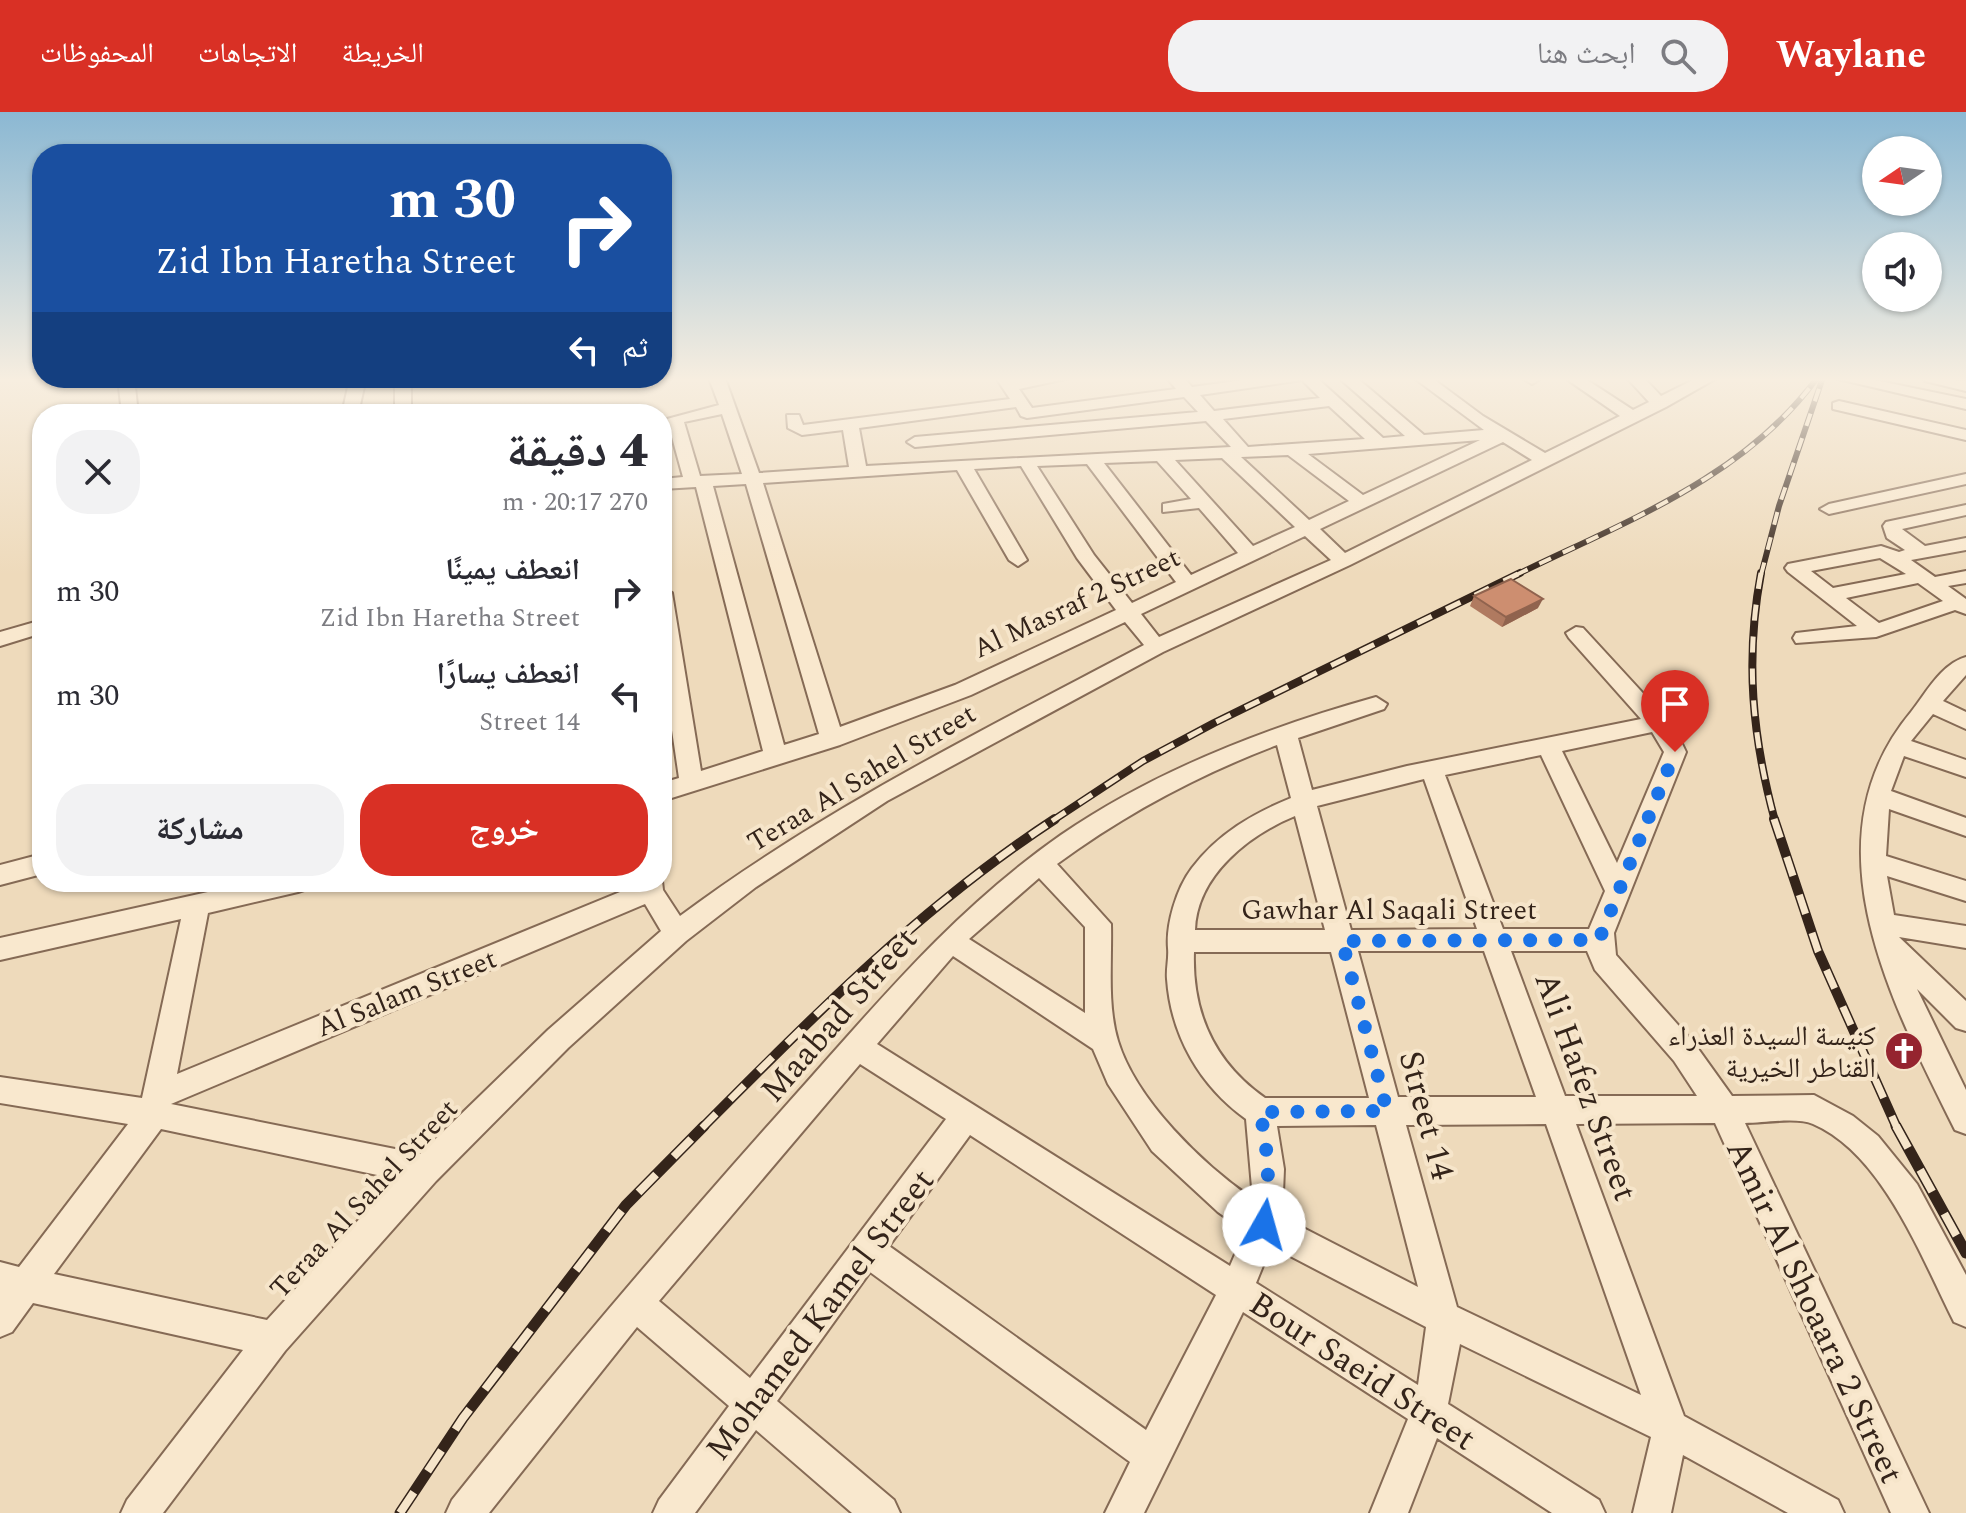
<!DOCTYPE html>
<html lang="ar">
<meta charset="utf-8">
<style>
body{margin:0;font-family:Spectral,"Noto Naskh Arabic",serif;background:#f2f2f3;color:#2b2b33;direction:rtl;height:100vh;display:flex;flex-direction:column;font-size:30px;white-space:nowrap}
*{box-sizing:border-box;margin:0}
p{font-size:26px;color:#7c7c81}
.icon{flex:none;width:44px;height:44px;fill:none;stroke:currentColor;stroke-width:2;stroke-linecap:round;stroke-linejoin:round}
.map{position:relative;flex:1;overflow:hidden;direction:ltr}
.sheet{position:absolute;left:32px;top:292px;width:640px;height:488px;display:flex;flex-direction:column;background:#fff;border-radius:32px;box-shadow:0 2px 6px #0004;direction:rtl}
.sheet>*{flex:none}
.hud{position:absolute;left:32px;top:32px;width:640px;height:244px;border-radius:32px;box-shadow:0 2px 6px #0004;direction:rtl;background:#1a4fa0;color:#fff;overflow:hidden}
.needle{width:52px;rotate:257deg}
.controls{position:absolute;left:1862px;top:24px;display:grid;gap:16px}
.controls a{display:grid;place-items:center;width:80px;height:80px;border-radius:50%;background:#fff;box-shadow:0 2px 6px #0004;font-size:40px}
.pin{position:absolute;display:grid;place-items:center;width:68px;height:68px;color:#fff;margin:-82px -34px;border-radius:50% 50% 50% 0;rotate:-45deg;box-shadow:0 0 8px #0007}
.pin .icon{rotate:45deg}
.me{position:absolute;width:88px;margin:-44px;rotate:7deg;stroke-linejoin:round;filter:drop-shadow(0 0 6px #0008)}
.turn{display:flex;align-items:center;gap:28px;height:168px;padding:0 24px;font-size:36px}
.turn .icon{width:104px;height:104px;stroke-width:2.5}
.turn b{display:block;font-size:56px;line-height:68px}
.then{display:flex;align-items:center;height:76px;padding:0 24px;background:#0003;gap:16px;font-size:30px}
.round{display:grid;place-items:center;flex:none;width:84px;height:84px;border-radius:32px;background:#f2f2f3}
.summary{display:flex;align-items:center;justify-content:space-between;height:136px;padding:0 24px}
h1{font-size:48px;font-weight:800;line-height:60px}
.primary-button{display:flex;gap:16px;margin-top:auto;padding:16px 24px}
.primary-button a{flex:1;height:92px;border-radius:32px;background:#d93025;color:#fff;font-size:32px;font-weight:800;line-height:92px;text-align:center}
.primary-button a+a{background:#f2f2f3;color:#2b2b33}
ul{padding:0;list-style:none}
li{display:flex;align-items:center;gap:24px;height:104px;padding:0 24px}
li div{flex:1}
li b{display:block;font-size:30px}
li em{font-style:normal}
header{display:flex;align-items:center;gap:48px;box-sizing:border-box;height:112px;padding:0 40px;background:#d93025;color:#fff}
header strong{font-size:38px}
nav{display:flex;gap:44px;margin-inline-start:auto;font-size:28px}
.search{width:560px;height:72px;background:#f2f2f3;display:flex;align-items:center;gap:20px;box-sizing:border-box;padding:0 28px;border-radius:32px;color:#7c7c81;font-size:30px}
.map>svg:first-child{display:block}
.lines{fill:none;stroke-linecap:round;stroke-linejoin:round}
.minor-casing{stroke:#856a55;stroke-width:4}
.minor{fill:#f9e8ce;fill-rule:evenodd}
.rail-far3-casing{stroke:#34241a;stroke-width:6}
.rail-far2-casing{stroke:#34241a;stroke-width:8}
.rail-far1-casing{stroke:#34241a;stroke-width:10}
.rail-casing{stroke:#34241a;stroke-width:11}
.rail-far3{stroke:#f6e5ca;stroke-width:4;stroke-dasharray:13;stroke-linecap:butt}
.rail-far2{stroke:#f6e5ca;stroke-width:5;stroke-dasharray:16;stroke-linecap:butt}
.rail-far1{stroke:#f6e5ca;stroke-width:7;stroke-dasharray:20;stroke-linecap:butt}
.rail{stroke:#f6e5ca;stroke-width:8;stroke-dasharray:25;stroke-linecap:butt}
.wall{fill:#b07a60}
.shaded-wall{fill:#90634e}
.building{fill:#cd8e70;stroke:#90634e;stroke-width:2}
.route{stroke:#1a73e8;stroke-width:14;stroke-dasharray:0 25.2}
.labels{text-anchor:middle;stroke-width:8;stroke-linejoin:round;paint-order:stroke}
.street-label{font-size:28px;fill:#34241a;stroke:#f6e5ca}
.poi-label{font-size:28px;fill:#34241a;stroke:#f6e5ca;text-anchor:end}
.near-street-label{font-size:34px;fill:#34241a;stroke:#f6e5ca}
</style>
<header>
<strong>Waylane</strong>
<div class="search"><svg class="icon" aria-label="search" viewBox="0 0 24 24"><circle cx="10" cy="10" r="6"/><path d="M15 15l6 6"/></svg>ابحث هنا</div>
<nav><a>الخريطة</a><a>الاتجاهات</a><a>المحفوظات</a></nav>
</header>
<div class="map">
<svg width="1966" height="1401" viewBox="0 0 1966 1401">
<rect width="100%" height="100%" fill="#eedabb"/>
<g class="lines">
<!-- minor casing -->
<g class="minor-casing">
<path id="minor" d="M118,266H166L135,275L138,302H122Z
M350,266H366L358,302H342Z
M395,266H411V302H395Z
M709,266H725L759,361L849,355L843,318L802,323L788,316L787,303H799L803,313L1010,287L996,266H1070L1019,277L1032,296L1176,277L1167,266H1184L1192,275L1258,266H1317L1383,326L1405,324L1339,266H1357L1424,323L1484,318L1414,266H1432L1483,304L1545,341L1620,304L1565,266H1584L1633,298L1649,290L1627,266H1644L1661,284L1697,266H1717L1666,295L1350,453L1163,540L887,689L756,775L686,829L568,936L436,1069L285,1239L163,1401H121L127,1388L243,1238L33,1191L12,1220L0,1225V1150L19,1155L128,1012L0,991V965L142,986L181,807L0,848V826L253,770H311L307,777L298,780L208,801L177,962L637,773V770L662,769L663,778L680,804C825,696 985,617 1144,533L1125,510L971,583L840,633L662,689V671L679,666L662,550V475L672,481L701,659L763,639L696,375L662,377V367L683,365L667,307L719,293ZM1302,268L1320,286L1214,299L1200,283ZM1184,285L1198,300L915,325L907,330L915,335L1206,309L1231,335L866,354L859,316L1016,295L1021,304L1027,306ZM1329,294L1365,327L1248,335L1223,307ZM722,302L742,362L700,364L684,310ZM1480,328L1363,383L1308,342ZM1503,330L1532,348L1345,441L1320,417ZM1288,343L1349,389L1309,408L1241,345ZM1222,346L1295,415L1253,434L1175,348ZM1157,349L1191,387L1163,392V400L1199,396L1238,441L1191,463L1104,351ZM1087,352L1176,470L1132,491L1094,443L1037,354ZM1021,354L1077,446L1116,498L955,573L840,615L763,371L957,358L1009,448L1018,454L1027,448L974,357ZM746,372L819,622L784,633L713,374ZM1305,424L1331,448L1159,525L1141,502ZM645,792L661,819L548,918L420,1042L171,992ZM161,1017L396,1067L267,1208L54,1162Z
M1522,266H1539L1540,267L1532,272Z
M1834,266H1865L1966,287V297Z
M1922,266L1966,269V279L1925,269Z
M1839,289L1966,318V328L1833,297V291Z
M1966,362V372L1829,402L1820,397L1829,392Z
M1966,393V403L1902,417L1925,434L1966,426V438L1911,448L1935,465L1966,459V471L1948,474L1966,487V502L1955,498L1876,525L1796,531L1793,526L1796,521L1857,514L1788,460L1785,456L1788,452L1881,434L1899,440L1905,438L1887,426L1883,414L1886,410ZM1880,446L1906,462L1833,476L1811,459ZM1918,471L1943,489L1879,511L1846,486Z
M42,508V521L0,534V520Z
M1576,515L1583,516L1674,615L1686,640L1614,821L1616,843L1694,931L1732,984L1814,983L1853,1004L1878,1024L1917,1072L1966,1163V1215L1954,1210C1922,1147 1883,1042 1813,1012C1796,1005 1764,1011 1745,1011L1929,1401H1891L1715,1011L1576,1012L1684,1304L1838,1388L1844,1401H1788L1683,1343L1671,1401H1633L1651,1325L1460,1232L1448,1292L1599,1388L1605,1401H1552L1437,1326L1408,1401H1370L1408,1307L1243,1200L1144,1401H1105L1130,1350L870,1160L777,1289L894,1388L900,1401H852L756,1318L695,1401H653L659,1388L729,1294L637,1215L489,1401H446L452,1388C560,1252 673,1120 789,990C877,892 952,799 1061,723C1156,658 1265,616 1376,585L1387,592L1384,597L1298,626L1312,678L1407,654L1641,607L1569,526L1566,521ZM1652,620L1664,640L1617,751L1562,639ZM1277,633L1291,686C1252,702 1218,722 1192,756C1176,777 1166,813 1168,836C1169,847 1166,857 1167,867C1171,924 1200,974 1246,1007L1253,1087C1203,1053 1136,988 1118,929C1107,893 1112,850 1111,812L1057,752C1125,702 1198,663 1277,633ZM1541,643L1605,779L1589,817H1503L1445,663ZM1424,667L1477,817L1351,818L1317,694ZM1295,704L1325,818H1195C1197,763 1249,723 1295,704ZM1039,766L1085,815V901L969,827ZM1358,839H1484L1536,985H1398ZM1511,839H1587L1595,858L1674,949L1697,984H1565ZM1194,840H1331L1369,986H1265C1214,950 1192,901 1194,840ZM953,844L1093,937L1108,972L1152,1039L1218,1100L1245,1119L1230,1154L877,932ZM860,952L946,1007L750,1266L659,1189ZM1546,1012L1641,1283L1457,1195L1406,1013ZM1376,1013L1418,1175L1282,1105L1284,1057L1277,1014ZM970,1023L1216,1183L1146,1318L889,1134ZM1271,1134L1426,1215L1418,1273L1256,1171Z
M1966,545V563L1943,589L1966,600V617L1933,602L1911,629L1966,648V665L1904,644L1891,679L1966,706V724L1889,697L1886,744L1966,769V789L1887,764L1894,803L1966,814V836L1899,825L1966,889V919L1956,916L1917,877L1966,978V1022L1955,1018C1892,891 1804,728 1911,600C1926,581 1941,552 1966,545Z
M42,742V762L0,773V753Z"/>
</g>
<!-- minor -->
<use href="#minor" class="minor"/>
<!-- rail-far3 casing -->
<g class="rail-far3-casing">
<path id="rail-far3" d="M1516,463C1624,410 1744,366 1817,266
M1761,463L1779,394L1822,268"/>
</g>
<!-- rail-far2 casing -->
<g class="rail-far2-casing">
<path id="rail-far2" d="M1761,461C1745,547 1752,624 1775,709
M1052,709L1143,649L1214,611L1520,461"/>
</g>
<!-- rail-far1 casing -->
<g class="rail-far1-casing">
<path id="rail-far1" d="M1774,707L1818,839L1897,1016
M702,1016C812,905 923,793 1055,707"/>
</g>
<!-- rail casing -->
<g class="rail-casing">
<path id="rail" d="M1896,1014L1966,1141
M400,1401L463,1306L626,1093L704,1014"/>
</g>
<!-- rail-far3 -->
<use href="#rail-far3" class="rail-far3"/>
<!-- rail-far2 -->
<use href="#rail-far2" class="rail-far2"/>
<!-- rail-far1 -->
<use href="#rail-far1" class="rail-far1"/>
<!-- rail -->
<use href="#rail" class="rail"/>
</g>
<!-- wall -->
<path class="wall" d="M1474,484L1538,496L1502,515L1470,494Z"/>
<!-- shaded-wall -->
<path class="shaded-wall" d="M1543,487L1538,496L1502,515L1506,505Z"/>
<!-- building -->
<path class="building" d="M1511,467L1543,487L1506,505L1474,484Z"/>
<!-- sky -->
<linearGradient id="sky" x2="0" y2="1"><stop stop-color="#8bb8d3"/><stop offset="0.58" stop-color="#f7eee0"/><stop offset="1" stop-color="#f7eee0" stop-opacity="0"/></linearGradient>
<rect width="1966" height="462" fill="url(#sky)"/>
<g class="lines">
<!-- route -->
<path class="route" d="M1264,1113C1271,1074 1268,1038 1260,1000L1387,999L1342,829L1599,828L1675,640"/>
</g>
<!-- icons -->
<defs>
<g id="church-disc" transform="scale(2)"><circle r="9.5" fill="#95242f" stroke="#f6e5ca"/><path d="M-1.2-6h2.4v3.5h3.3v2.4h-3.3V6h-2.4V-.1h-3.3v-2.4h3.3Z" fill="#fff"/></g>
</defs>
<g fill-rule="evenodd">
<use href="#church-disc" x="1904" y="939"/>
</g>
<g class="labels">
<!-- street labels -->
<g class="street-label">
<text transform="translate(1076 490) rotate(-25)" y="10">Al Masraf 2 Street</text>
<text transform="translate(861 665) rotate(-31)" y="10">Teraa Al Sahel Street</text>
<text x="1389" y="807">Gawhar Al Saqali Street</text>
<text transform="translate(406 880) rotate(-22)" y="10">Al Salam Street</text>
<text transform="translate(363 1086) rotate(-47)" y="10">Teraa Al Sahel Street</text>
</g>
<!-- poi labels -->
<g class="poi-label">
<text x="1876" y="933">كنيسة السيدة العذراء<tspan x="1876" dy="32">القناطر الخيرية</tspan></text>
</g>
<!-- near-street labels -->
<g class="near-street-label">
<text transform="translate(838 902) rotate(-49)" y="12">Maabad Street</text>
<text transform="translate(1587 974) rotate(70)" y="12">Ali Hafez Street</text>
<text transform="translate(1428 1003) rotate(75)" y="12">Street 14</text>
<text transform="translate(1816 1199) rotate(65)" y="12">Amir Al Shoaara 2 Street</text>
<text transform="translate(819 1202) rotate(-53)" y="12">Mohamed Kamel Street</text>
<text transform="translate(1363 1258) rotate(33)" y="12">Bour Saeid Street</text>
</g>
</g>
</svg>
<div class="controls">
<a><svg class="needle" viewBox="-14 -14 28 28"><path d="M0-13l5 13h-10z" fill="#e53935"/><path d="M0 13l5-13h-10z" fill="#7c7c81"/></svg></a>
<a><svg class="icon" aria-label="sound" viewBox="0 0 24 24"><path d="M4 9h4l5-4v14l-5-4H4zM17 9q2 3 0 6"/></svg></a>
</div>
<div class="pin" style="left:1675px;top:640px;background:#d93025"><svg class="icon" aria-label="arrive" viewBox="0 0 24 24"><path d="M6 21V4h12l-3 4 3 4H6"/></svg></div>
<svg class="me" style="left:1264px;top:1113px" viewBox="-20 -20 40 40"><circle r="19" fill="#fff"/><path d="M0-13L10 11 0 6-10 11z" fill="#1a73e8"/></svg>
<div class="hud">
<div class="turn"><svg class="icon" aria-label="right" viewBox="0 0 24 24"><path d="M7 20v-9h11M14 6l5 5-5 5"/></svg><div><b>30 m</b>Zid Ibn Haretha Street</div></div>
<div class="then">ثم<svg class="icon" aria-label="left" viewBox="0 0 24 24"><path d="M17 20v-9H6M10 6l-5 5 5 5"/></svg></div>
</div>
<section class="sheet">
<div class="summary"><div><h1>4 دقيقة</h1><p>270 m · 20:17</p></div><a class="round"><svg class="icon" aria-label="close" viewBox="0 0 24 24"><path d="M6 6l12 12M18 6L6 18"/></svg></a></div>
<ul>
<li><svg class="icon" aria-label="right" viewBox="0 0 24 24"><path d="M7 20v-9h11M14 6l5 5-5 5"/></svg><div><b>انعطف يمينًا</b><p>Zid Ibn Haretha Street</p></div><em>30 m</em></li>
<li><svg class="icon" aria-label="left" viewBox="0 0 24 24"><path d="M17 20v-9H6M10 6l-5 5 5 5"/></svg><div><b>انعطف يسارًا</b><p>Street 14</p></div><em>30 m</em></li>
</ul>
<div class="primary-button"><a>خروج</a><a>مشاركة</a></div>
</section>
</div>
